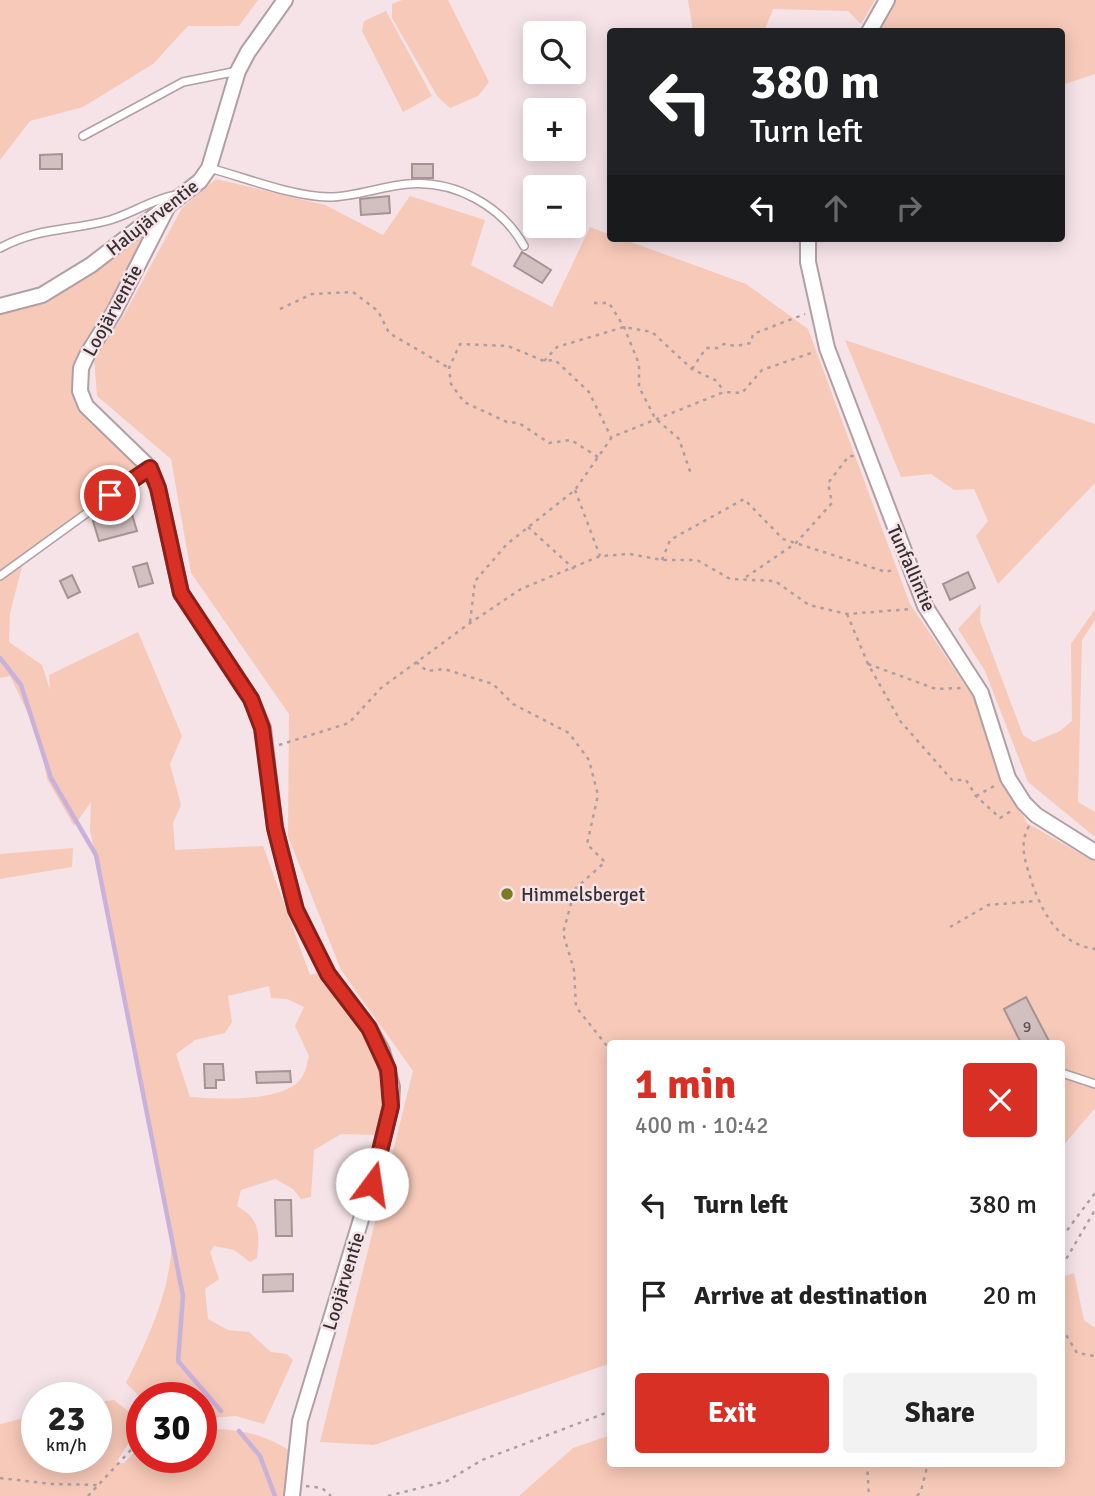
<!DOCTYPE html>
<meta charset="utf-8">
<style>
body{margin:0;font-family:Signika,sans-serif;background:#f2f2f2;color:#222;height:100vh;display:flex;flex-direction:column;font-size:26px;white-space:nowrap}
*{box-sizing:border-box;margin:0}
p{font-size:23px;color:#767676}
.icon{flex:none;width:38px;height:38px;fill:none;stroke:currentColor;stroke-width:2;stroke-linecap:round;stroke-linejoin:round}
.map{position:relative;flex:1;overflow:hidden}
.drawer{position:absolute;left:607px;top:1040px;width:458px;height:427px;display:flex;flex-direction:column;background:#fff;border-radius:7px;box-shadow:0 4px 18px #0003}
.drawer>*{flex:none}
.hud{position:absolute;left:607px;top:28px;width:458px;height:214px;border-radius:7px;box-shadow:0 4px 18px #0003;background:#202124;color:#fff;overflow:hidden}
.controls{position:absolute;left:523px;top:21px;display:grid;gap:14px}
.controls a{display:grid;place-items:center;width:63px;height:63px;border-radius:7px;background:#fff;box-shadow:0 4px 18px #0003;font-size:35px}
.speed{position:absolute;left:21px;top:1382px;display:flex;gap:14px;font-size:35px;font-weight:700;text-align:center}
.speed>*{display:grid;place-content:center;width:91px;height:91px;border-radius:50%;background:#fff;box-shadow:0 4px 18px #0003;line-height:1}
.speed small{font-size:18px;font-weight:400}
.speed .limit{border:10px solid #d22;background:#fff;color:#111}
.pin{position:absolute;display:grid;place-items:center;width:60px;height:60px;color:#fff;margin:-30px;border:4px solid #fff;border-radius:50%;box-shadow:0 2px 7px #0007}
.me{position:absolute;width:77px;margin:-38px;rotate:14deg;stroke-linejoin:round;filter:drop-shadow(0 0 5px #0008)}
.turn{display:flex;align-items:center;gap:24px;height:147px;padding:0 28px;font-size:32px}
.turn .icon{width:91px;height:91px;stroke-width:2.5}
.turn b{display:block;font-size:49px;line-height:60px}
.lanes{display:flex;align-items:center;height:66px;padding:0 28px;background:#0003;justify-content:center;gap:35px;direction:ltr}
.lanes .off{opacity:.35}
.round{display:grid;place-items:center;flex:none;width:74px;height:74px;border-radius:7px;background:#f2f2f2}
.headline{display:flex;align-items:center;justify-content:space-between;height:119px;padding:0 28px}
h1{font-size:42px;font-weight:700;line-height:52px;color:#d93025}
.cta{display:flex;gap:14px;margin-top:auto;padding:14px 28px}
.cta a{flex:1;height:80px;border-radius:7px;background:#d93025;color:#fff;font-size:28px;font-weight:700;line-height:80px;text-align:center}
.cta a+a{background:#f2f2f2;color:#222}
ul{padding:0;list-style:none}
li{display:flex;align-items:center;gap:21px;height:91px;padding:0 28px}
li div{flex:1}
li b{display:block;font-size:26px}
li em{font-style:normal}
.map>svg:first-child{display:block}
.green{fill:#f7c9b8;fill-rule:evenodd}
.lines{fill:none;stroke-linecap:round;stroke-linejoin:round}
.stream{stroke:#c9b2da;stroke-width:4.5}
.building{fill:#d2bfbf;stroke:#a59393;stroke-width:2}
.service-casing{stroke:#b09fa5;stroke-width:10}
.minor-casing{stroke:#b09fa5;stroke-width:18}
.path{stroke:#ac9fa3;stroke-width:2.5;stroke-dasharray:3.5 5;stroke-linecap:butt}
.service{stroke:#fff;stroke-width:7}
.minor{stroke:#fff;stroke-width:14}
.route-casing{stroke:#8d1f18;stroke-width:18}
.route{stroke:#d93025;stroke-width:12}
.poi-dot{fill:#7a7b23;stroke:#f5e3e8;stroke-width:2.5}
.labels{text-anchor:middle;stroke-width:5;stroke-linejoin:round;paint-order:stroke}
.number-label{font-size:16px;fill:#5e5455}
.street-label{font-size:19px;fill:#373032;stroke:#f5e3e8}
.poi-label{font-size:19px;fill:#373032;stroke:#f5e3e8;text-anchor:start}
</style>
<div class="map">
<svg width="1095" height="1496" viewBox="0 0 1095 1496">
<rect width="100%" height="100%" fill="#f5e3e8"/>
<!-- green -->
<path class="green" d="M0,0H258L239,26H188L153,64L83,107L30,121L0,160Z
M402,0H448L489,82L478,96L450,108L437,96L392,18V4Z
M688,0H875L861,24L848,11L773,9L764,32L693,31Z
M895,0H1095V74L1062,85V32L877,31Z
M386,11L432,96L403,112L362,31L364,21Z
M216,179L325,205L383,235L410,196L485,220L471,265L552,307L590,227L611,235V238H620L746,284L808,329L910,604L974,698L1009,788L1027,823L1095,862V1108L1062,1147V1043H611V1363L374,1445L320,1442L413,1071L341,970L288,836L289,714L191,573L171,459L97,396L94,357L124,315L182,208Z
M167,208L88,352L80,391L150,468L25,555L10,613L9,642L42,665L50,690L49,675L138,632L182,736L170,764L181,805L173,823L175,850L263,846L310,975L319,973C336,997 375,1042 382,1070C388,1091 381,1114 377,1135L341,1134L314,1150L311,1197L301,1199L293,1189L275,1179L241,1190L237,1206C260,1219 260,1233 257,1258L250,1262L234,1250L214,1246L210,1252L219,1279L205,1289L208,1319L228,1330L249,1332L271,1352L287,1354L293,1360L264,1424L236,1416L201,1419V1398L142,1399L126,1383C149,1337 172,1288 172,1236L90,830L91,802L74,826L47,779L38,734L10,676L0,678V306L42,295ZM269,986L271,998L287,999L304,1007L295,1026L309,1056C307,1062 306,1072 302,1077C286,1103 218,1099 190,1097L176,1054L195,1040L225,1033L232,1022L228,996Z
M845,340L1095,424V483L998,584L976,536L988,521L974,489L954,490L931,474L901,477Z
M981,604L980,621L1023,735L1034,742L1060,731L1072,721L1071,644L1095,609V620L1082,640L1078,802L1095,812V837L1028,782L985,671L958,629Z
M73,848L72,867L0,879V854Z
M1074,1273L1084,1320L1095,1328V1496H519L573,1448L611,1435V1463H1062V1277Z
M114,1400L142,1422L116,1463H124L142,1444V1458H201V1430C234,1427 261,1433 289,1450L284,1496H0V1424L37,1415V1458H96V1402Z"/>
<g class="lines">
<!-- stream -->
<path class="stream" d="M0,658L21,685L51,778L96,855L183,1296L178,1361L221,1411
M239,1431L260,1456L275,1496"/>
</g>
<!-- building -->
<path class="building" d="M62,154V169H40V155Z
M412,164H433V178H412Z
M389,196L390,213L361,215L360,199Z
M522,252L551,270L542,283L514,266Z
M131,511L137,531L99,541L93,521Z
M147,563L153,583L139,587L133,567Z
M968,572L975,588L950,600L943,584Z
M72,575L80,592L68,598L60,581Z
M1026,997L1050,1043H1021L1004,1009Z
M204,1064H223L224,1080H216V1088H205Z
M290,1071L291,1082L257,1083L256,1072Z
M275,1200H291L292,1236H276Z
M293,1274V1291L263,1292V1275Z"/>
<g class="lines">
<!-- service casing -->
<g class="service-casing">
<path id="service" d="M83,136L183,82L238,71
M209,168C247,178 290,196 329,197C355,197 382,186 408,184C455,180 502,206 524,246
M0,248C38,227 71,231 110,220C133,213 153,199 176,195
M0,576L149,468
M1065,1074L1095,1084"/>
</g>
<!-- minor casing -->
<g class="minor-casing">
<path id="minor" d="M869,32L887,0
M167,208L114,312L88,353L81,368L80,391L86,406L150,468L158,488L181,593L251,699L263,728L275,828L296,910L328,974L369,1028L382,1051L392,1087L391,1106L372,1183L300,1421L292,1496
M808,238V262L827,348L925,606L981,693L1008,778L1024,803L1036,815L1095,852
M0,306L42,295L91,265L200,181L209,168L238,71L248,52L285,0"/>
</g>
<!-- path -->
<path class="path" d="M594,303H609L624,327L639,364V387L655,418L679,439L691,474
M280,309L312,294L353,292L378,311L389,333L449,368
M544,361L557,347L624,327L652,332L692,369L717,381L724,392
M692,369L706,348H718L724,344L736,346L751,343L753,334L805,314
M598,457L571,440L549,443L519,423L507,422L464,402L451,384L449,368L460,344L508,346L544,361L555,360L589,392L611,437
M575,490L600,556
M528,527L574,569
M662,560L670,540L744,499L783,539L886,572L895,569
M746,577L796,543L832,503L828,483L849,456H855
M847,614L868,664L901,722L952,780H966L976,796L1000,818L1011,811
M470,622L475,581L507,544L575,490L612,437L724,392L742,393L762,370L814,352
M416,662L427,671L444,669L493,684L513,704L569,733L589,760L598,795L587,844L605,862L575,889L563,933L574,970L576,1007L611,1051
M868,664L936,689L961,688
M279,745L349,723L381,688L470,623L521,589L600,556L630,554L662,560H697L730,579L775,581L809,605L847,614L911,609
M976,796L998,784
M1029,826C1018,846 1026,863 1032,883C1043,914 1059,944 1095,949
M950,927L988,905L1035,901
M1062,1237L1095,1193
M1062,1266L1095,1210
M1062,1328L1077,1353L1095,1356
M867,1463L869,1496
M0,1478L52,1484L99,1485
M306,1486L322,1488L331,1496
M88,1496L142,1438
M388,1496L447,1481L482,1460L611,1411
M917,1496L921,1491L928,1463"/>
<!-- service -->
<use href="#service" class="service"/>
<!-- minor -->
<use href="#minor" class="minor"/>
</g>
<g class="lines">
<!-- route casing -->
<g class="route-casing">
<path id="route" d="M110,495L150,468L158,488L181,593L251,699L262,728L275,828L296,910L328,974L369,1028L388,1069L391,1106L372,1184"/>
</g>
<!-- route -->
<use href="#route" class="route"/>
</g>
<!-- markers -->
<circle class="poi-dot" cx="507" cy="894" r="7"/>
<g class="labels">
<!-- number labels -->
<g class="number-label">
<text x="1027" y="1032">9</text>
</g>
<!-- street labels -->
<g class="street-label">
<text transform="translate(152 217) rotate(-38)" y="7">Halujärventie</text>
<text transform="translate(112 310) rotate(-61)" y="7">Loojärventie</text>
<text transform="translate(912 568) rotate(66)" y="7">Tunfallintie</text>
<text transform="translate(343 1281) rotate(-73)" y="7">Loojärventie</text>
</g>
<!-- poi labels -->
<g class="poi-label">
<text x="521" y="901">Himmelsberget</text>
</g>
</g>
</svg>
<div class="controls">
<a><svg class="icon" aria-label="search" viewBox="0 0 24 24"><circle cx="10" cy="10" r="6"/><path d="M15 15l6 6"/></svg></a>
<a>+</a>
<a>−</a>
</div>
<div class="speed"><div>23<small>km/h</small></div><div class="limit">30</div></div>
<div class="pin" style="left:110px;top:495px;background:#d93025"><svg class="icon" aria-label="arrive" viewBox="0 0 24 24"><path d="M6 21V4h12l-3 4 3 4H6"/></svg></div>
<svg class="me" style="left:372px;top:1184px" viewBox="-20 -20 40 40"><circle r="19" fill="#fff"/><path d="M0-13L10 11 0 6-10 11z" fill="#d93025"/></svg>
<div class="hud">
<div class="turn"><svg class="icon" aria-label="left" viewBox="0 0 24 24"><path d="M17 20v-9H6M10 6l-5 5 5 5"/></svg><div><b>380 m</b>Turn left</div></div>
<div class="lanes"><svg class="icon" aria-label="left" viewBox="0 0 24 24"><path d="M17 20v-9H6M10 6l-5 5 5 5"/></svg><svg class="icon off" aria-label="ahead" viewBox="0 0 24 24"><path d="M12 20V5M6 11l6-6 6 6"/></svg><svg class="icon off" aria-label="right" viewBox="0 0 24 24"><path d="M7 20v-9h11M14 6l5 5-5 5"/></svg></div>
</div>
<section class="drawer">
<div class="headline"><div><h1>1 min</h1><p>400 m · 10:42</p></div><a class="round" style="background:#d93025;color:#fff"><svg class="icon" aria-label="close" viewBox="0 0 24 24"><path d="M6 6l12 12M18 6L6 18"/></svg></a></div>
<ul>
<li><svg class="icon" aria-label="left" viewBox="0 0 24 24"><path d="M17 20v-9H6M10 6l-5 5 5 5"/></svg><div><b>Turn left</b></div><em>380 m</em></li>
<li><svg class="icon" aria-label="arrive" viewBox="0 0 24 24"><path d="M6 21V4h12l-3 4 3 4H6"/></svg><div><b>Arrive at destination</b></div><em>20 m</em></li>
</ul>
<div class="cta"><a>Exit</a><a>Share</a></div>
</section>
</div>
